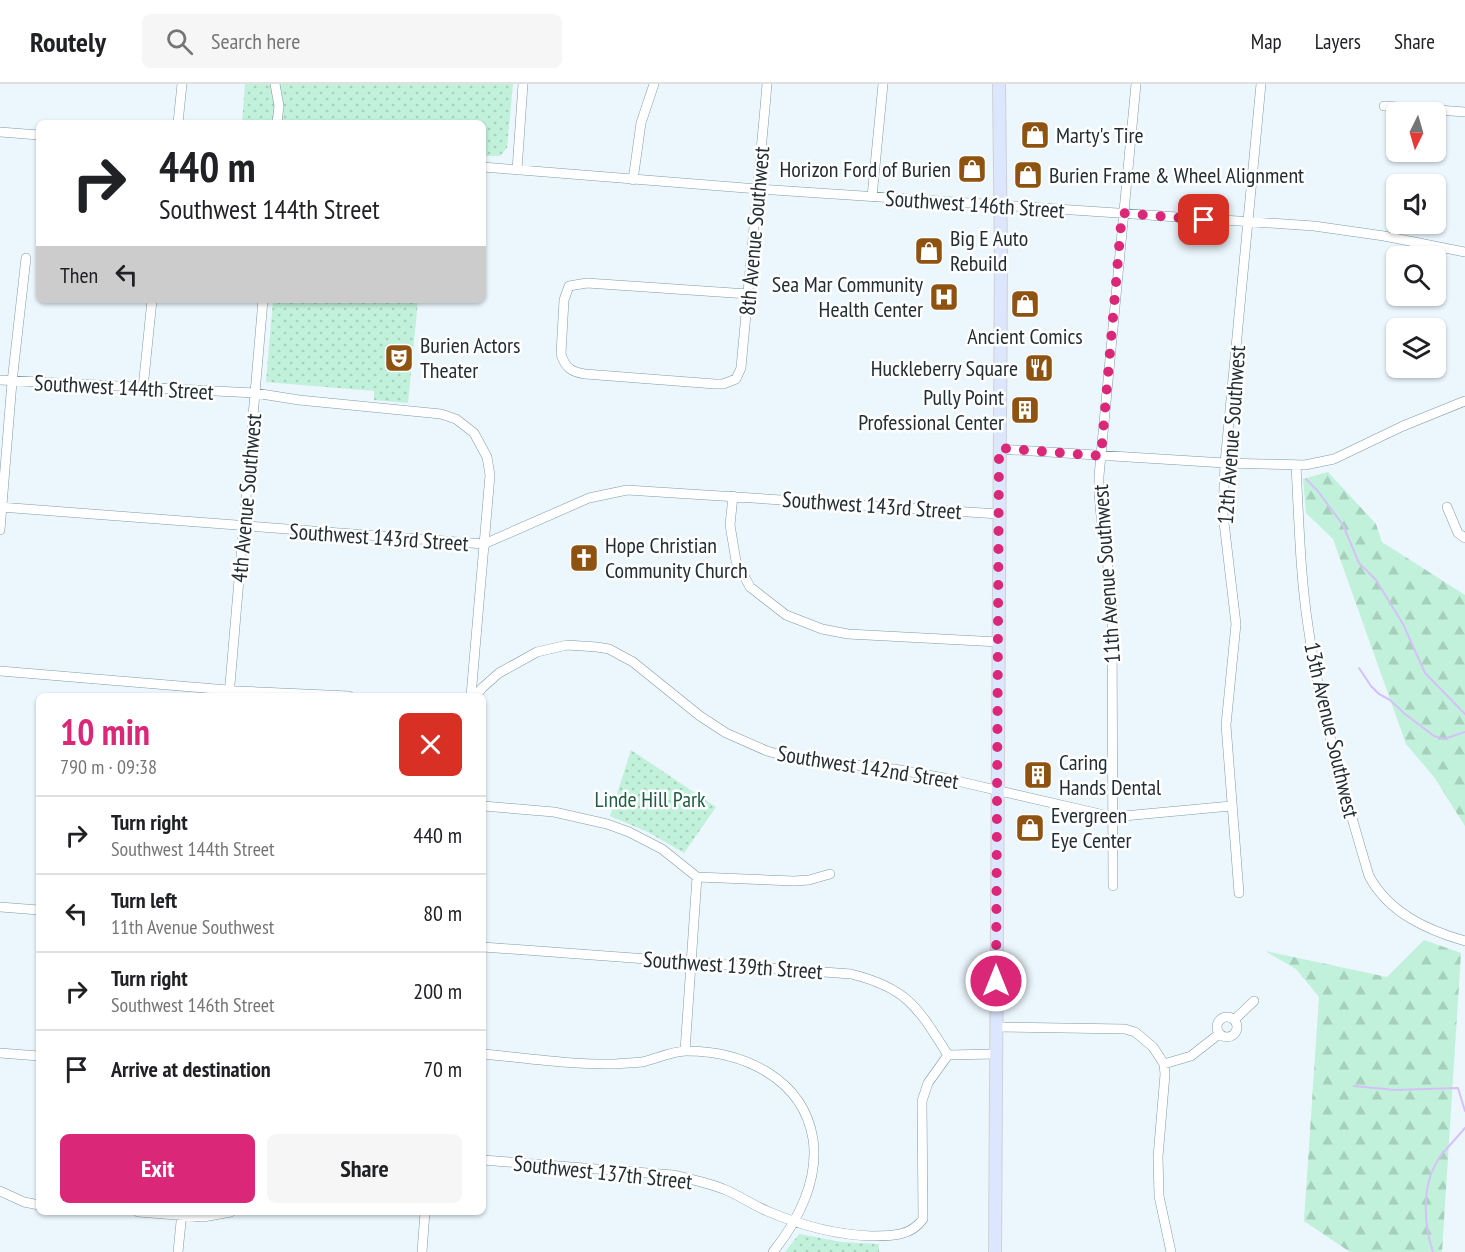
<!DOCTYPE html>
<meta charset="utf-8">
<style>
body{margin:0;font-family:"PT Sans Narrow",sans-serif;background:#f6f6f6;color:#202124;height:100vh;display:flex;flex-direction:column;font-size:22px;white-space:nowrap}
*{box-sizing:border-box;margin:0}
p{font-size:20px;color:#757577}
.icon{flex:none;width:33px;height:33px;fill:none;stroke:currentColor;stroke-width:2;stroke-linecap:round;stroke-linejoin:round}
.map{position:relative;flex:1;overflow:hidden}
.panel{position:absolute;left:36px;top:609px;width:450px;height:522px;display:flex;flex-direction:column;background:#fff;border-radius:9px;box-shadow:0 2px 4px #0004}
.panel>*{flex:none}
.hud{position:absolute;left:36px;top:36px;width:450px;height:183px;border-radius:9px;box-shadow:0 2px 4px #0004;background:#fff;color:#202124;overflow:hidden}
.needle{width:39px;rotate:185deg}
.buttons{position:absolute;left:1386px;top:18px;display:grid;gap:12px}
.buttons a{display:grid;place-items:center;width:60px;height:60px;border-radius:9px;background:#fff;box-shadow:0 2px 4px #0004;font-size:30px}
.pin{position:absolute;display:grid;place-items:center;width:51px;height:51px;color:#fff;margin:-26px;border-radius:12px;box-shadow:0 3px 9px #0006}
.me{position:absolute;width:66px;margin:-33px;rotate:0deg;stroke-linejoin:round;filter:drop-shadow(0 0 4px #0008)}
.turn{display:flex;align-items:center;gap:21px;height:126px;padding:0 24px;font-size:27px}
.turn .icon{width:78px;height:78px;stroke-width:2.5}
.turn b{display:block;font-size:42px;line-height:51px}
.then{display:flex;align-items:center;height:57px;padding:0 24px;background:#0003;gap:12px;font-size:22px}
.round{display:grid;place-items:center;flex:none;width:63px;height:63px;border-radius:9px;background:#f6f6f6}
.summary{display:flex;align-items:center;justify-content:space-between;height:102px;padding:0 24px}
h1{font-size:36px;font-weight:700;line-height:45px;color:#db2777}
.primary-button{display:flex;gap:12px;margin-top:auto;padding:12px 24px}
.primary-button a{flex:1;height:69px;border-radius:9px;background:#db2777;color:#fff;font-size:24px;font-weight:700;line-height:69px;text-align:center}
.primary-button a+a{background:#f6f6f6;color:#202124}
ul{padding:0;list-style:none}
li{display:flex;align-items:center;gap:18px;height:78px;padding:0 24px;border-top:2px solid #e0e0e0}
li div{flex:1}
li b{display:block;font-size:22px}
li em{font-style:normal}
header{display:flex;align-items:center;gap:36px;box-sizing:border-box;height:84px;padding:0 30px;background:#fff;border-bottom:2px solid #e0e0e0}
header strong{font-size:28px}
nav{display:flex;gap:33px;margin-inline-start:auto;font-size:21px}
.search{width:420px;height:54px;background:#f6f6f6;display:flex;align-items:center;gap:15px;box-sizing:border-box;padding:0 21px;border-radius:9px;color:#757577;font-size:22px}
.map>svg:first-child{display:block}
.green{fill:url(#green-dots)}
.forest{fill:url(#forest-firs)}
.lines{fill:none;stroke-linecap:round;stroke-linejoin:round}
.stream{stroke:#d5c1f7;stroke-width:2}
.minor-casing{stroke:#7f9bab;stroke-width:10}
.major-casing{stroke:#cfd1d2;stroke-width:14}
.minor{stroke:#fff;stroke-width:9}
.major{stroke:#dce6fe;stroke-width:12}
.route{stroke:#db2777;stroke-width:10;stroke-dasharray:0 18}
.labels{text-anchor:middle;stroke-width:5;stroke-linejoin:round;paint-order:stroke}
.poi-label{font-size:22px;fill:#232e34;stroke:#fff;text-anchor:start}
.street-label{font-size:22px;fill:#232e34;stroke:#fff}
.park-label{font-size:22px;fill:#215e47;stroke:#fff}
</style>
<header>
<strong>Routely</strong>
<div class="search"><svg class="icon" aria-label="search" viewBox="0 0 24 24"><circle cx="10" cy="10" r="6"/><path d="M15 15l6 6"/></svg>Search here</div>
<nav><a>Map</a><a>Layers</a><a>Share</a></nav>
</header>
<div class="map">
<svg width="1465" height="1168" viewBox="0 0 1465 1168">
<defs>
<pattern id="green-dots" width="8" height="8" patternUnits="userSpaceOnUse" patternTransform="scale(1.5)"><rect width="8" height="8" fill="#c1f1da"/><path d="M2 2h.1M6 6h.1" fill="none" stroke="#a6cfbc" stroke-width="1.8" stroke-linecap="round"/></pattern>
<pattern id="forest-firs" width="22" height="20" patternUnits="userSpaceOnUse" patternTransform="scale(1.5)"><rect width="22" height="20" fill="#c1f1da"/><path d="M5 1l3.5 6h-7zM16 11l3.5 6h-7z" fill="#a6cfbc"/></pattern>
</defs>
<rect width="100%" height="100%" fill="#ebf6fd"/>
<!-- green -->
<path class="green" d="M245,0H513L507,64L500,72H483V39H242Z
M273,216H418L408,319L374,316V307L266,298Z
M631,666L716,723L684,769L648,748L610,732Z
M799,1150L842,1158L879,1160V1168H785Z"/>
<!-- forest -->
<path class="forest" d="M1328,388L1376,440L1382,458L1465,511V742L1434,693L1406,660L1333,455L1306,429L1303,395Z
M1424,856L1461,869L1442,1168H1350L1304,1137L1319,913L1296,885L1265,867L1387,893Z"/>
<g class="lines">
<!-- stream -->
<path class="stream" d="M1306,395L1317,406L1343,441L1359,479L1376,496L1403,540L1425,589L1465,630
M1359,584L1371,602L1379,610L1390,616L1405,630L1434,652L1444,655L1465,648
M1354,1002L1395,1006L1458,1004L1465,1027
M1433,1168C1424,1141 1421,1102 1438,1076C1446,1064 1456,1055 1465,1044"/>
<!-- minor casing -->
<g class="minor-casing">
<path id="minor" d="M275,0L279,22L277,39
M1384,22L1465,28
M178,39L182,0
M0,48L39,51
M483,83L758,105L1314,142L1384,152L1465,168
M517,86L523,0
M633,96L641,39L654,0
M872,113L883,0
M748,210L587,199L569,202L564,216L561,270C565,284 572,288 585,290L715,300H723L736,295L741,284C750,190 759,95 767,0
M0,296L255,309L299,316L441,330L456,335L474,349L487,373L490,391L471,612
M143,304L152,216
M999,365L1225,379L1305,381L1334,375L1403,342L1465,317
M1296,382C1299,435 1300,489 1308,542C1320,627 1345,711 1369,792C1389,829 1427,846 1465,857
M733,412L730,441L736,477L750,503L786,531L822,545L848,550L999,558
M0,423L484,460L589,414L627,406L999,430
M1447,423L1458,449L1465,454
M0,446L12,298L26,174
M0,587L240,607L349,612
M229,612L263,216
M476,612L482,604L499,589L537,568L567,561L597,563L609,565L633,578L700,632L726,649L767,667L795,675L894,685L944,694L1113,733L1231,722
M483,722L554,728L607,740L629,748L662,765L697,793L794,797L809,796L830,790
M1113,802L1112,523C1110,479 1098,436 1099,392L1136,0
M1239,809L1226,641L1236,540L1223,430L1225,379L1261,0
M0,823L39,826
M483,863L851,890C908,904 918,924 948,971
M1217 943a10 10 0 1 1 20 0a10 10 0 1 1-20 0Z
M1234,936L1254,917
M996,943L1125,945L1135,948L1153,963L1164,980L1165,990L1158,1073L1159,1112L1171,1168
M685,967L697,793
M0,969L39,972
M483,970C526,974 571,981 615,980C624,979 633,979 642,978C656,975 672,967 686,967C743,967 803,994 813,1055C819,1096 798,1137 773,1168
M1164,980L1191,972L1219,950
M483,1076L673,1091C691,1095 709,1099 726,1106C740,1112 753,1121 767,1127C802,1142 835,1151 873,1152C892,1152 911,1152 923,1135L922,1017L928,999L948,971L995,970
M0,1107L24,1118L39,1121
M138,1128L203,1133L231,1128
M178,1168L182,1128
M422,1168L425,1128"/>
</g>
<!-- major casing -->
<g class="major-casing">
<path id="major" d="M995,1168L1001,174L999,0"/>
</g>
<!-- minor -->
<use href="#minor" class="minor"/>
<!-- major -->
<use href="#major" class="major"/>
</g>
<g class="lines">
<!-- route -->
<path class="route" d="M996,897L999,364L1101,372L1122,129L1204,136"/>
</g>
<!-- icons -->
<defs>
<g id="shop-square" transform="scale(1.5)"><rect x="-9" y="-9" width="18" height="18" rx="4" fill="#8e5211" stroke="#fff"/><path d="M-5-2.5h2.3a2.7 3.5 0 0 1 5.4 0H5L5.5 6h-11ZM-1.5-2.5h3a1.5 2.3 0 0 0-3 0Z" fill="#fff"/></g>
<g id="hospital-square" transform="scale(1.5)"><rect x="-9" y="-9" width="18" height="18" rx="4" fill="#8e5211" stroke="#fff"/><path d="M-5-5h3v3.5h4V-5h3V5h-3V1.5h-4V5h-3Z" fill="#fff"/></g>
<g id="theatre-square" transform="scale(1.5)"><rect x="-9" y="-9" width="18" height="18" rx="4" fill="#8e5211" stroke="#fff"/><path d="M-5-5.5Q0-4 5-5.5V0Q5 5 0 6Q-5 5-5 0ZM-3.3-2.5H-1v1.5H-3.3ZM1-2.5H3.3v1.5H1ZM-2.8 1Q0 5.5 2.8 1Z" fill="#fff"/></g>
<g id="restaurant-square" transform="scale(1.5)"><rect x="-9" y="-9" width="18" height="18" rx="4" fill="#8e5211" stroke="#fff"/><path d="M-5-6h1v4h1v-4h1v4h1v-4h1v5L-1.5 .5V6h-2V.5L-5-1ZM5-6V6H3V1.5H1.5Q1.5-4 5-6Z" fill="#fff"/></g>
<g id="building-square" transform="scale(1.5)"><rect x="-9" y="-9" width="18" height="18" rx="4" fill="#8e5211" stroke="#fff"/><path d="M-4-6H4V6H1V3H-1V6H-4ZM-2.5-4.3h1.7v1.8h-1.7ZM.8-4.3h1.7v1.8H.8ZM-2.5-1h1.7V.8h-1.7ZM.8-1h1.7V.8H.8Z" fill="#fff"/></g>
<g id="church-square" transform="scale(1.5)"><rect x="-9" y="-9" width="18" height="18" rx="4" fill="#8e5211" stroke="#fff"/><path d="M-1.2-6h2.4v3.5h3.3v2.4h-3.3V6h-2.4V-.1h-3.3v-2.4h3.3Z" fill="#fff"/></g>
</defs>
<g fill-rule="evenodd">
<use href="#shop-square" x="1035" y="51"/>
<use href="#shop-square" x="972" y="85"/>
<use href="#shop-square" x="1028" y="91"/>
<use href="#shop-square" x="929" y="167"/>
<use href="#hospital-square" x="944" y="213"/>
<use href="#shop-square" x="1025" y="220"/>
<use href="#theatre-square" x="399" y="274"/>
<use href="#restaurant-square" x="1039" y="284"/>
<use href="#building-square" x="1025" y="326"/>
<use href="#church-square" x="584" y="474"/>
<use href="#building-square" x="1038" y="691"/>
<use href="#shop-square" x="1030" y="744"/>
</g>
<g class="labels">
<!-- poi labels -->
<g class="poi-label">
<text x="1056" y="59">Marty's Tire</text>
<text x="951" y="93" text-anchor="end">Horizon Ford of Burien</text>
<text x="1049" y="99">Burien Frame &amp; Wheel Alignment</text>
<text x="950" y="162">Big E Auto<tspan x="950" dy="25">Rebuild</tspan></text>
<text x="923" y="208" text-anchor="end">Sea Mar Community<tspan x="923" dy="25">Health Center</tspan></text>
<text x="1025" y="260" text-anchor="middle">Ancient Comics</text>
<text x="420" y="269">Burien Actors<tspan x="420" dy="25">Theater</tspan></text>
<text x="1018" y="292" text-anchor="end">Huckleberry Square</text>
<text x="1004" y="321" text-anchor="end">Pully Point<tspan x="1004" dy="25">Professional Center</tspan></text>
<text x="605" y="469">Hope Christian<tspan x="605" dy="25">Community Church</tspan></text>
<text x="1059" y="686">Caring<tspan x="1059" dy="25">Hands Dental</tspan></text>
<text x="1051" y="739">Evergreen<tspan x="1051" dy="25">Eye Center</tspan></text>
</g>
<!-- street labels -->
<g class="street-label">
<text transform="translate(975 120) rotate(4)" y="8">Southwest 146th Street</text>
<text transform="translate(754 147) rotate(-85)" y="8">8th Avenue Southwest</text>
<text transform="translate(124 303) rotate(3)" y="8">Southwest 144th Street</text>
<text transform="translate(1231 351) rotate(-86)" y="8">12th Avenue Southwest</text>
<text transform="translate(246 414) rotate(-85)" y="8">4th Avenue Southwest</text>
<text transform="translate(872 421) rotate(4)" y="8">Southwest 143rd Street</text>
<text transform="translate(379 453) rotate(4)" y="8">Southwest 143rd Street</text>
<text transform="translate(1106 490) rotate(-94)" y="8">11th Avenue Southwest</text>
<text transform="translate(1332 646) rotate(77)" y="8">13th Avenue Southwest</text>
<text transform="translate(868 683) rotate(9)" y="8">Southwest 142nd Street</text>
<text transform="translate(733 881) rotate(4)" y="8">Southwest 139th Street</text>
<text transform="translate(603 1088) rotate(6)" y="8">Southwest 137th Street</text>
</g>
<!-- park labels -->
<g class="park-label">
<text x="650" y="723">Linde Hill Park</text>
</g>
</g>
</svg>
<div class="buttons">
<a><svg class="needle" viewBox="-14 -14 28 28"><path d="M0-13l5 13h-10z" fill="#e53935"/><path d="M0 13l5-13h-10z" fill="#757577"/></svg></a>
<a><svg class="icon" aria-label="sound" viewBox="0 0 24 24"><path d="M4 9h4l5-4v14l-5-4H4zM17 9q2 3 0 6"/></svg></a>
<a><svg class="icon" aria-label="search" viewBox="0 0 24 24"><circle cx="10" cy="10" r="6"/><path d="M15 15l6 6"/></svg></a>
<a><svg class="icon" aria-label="layers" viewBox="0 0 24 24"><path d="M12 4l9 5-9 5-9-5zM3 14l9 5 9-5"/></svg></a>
</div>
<div class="pin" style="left:1204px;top:136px;background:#d93025"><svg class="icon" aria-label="arrive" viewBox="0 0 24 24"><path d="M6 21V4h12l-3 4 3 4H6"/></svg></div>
<svg class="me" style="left:996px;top:897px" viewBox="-20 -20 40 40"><circle r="17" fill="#db2777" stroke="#fff" stroke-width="3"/><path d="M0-11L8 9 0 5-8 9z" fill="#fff"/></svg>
<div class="hud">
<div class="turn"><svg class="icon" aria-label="right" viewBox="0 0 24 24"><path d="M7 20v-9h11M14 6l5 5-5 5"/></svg><div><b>440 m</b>Southwest 144th Street</div></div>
<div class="then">Then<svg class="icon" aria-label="left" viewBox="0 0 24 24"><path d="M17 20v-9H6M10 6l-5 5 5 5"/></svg></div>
</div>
<section class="panel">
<div class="summary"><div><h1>10 min</h1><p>790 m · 09:38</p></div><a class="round" style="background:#d93025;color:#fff"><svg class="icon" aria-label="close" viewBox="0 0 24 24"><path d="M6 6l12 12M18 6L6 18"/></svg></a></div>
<ul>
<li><svg class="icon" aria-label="right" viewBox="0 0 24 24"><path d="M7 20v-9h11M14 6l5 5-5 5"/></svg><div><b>Turn right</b><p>Southwest 144th Street</p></div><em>440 m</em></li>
<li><svg class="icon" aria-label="left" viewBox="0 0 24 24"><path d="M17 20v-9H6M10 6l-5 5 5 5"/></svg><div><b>Turn left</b><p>11th Avenue Southwest</p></div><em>80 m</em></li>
<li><svg class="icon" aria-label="right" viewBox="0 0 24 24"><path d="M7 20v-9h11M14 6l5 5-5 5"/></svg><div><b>Turn right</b><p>Southwest 146th Street</p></div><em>200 m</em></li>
<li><svg class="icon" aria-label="arrive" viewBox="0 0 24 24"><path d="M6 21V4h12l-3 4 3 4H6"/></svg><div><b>Arrive at destination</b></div><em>70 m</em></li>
</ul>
<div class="primary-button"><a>Exit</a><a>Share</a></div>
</section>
</div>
